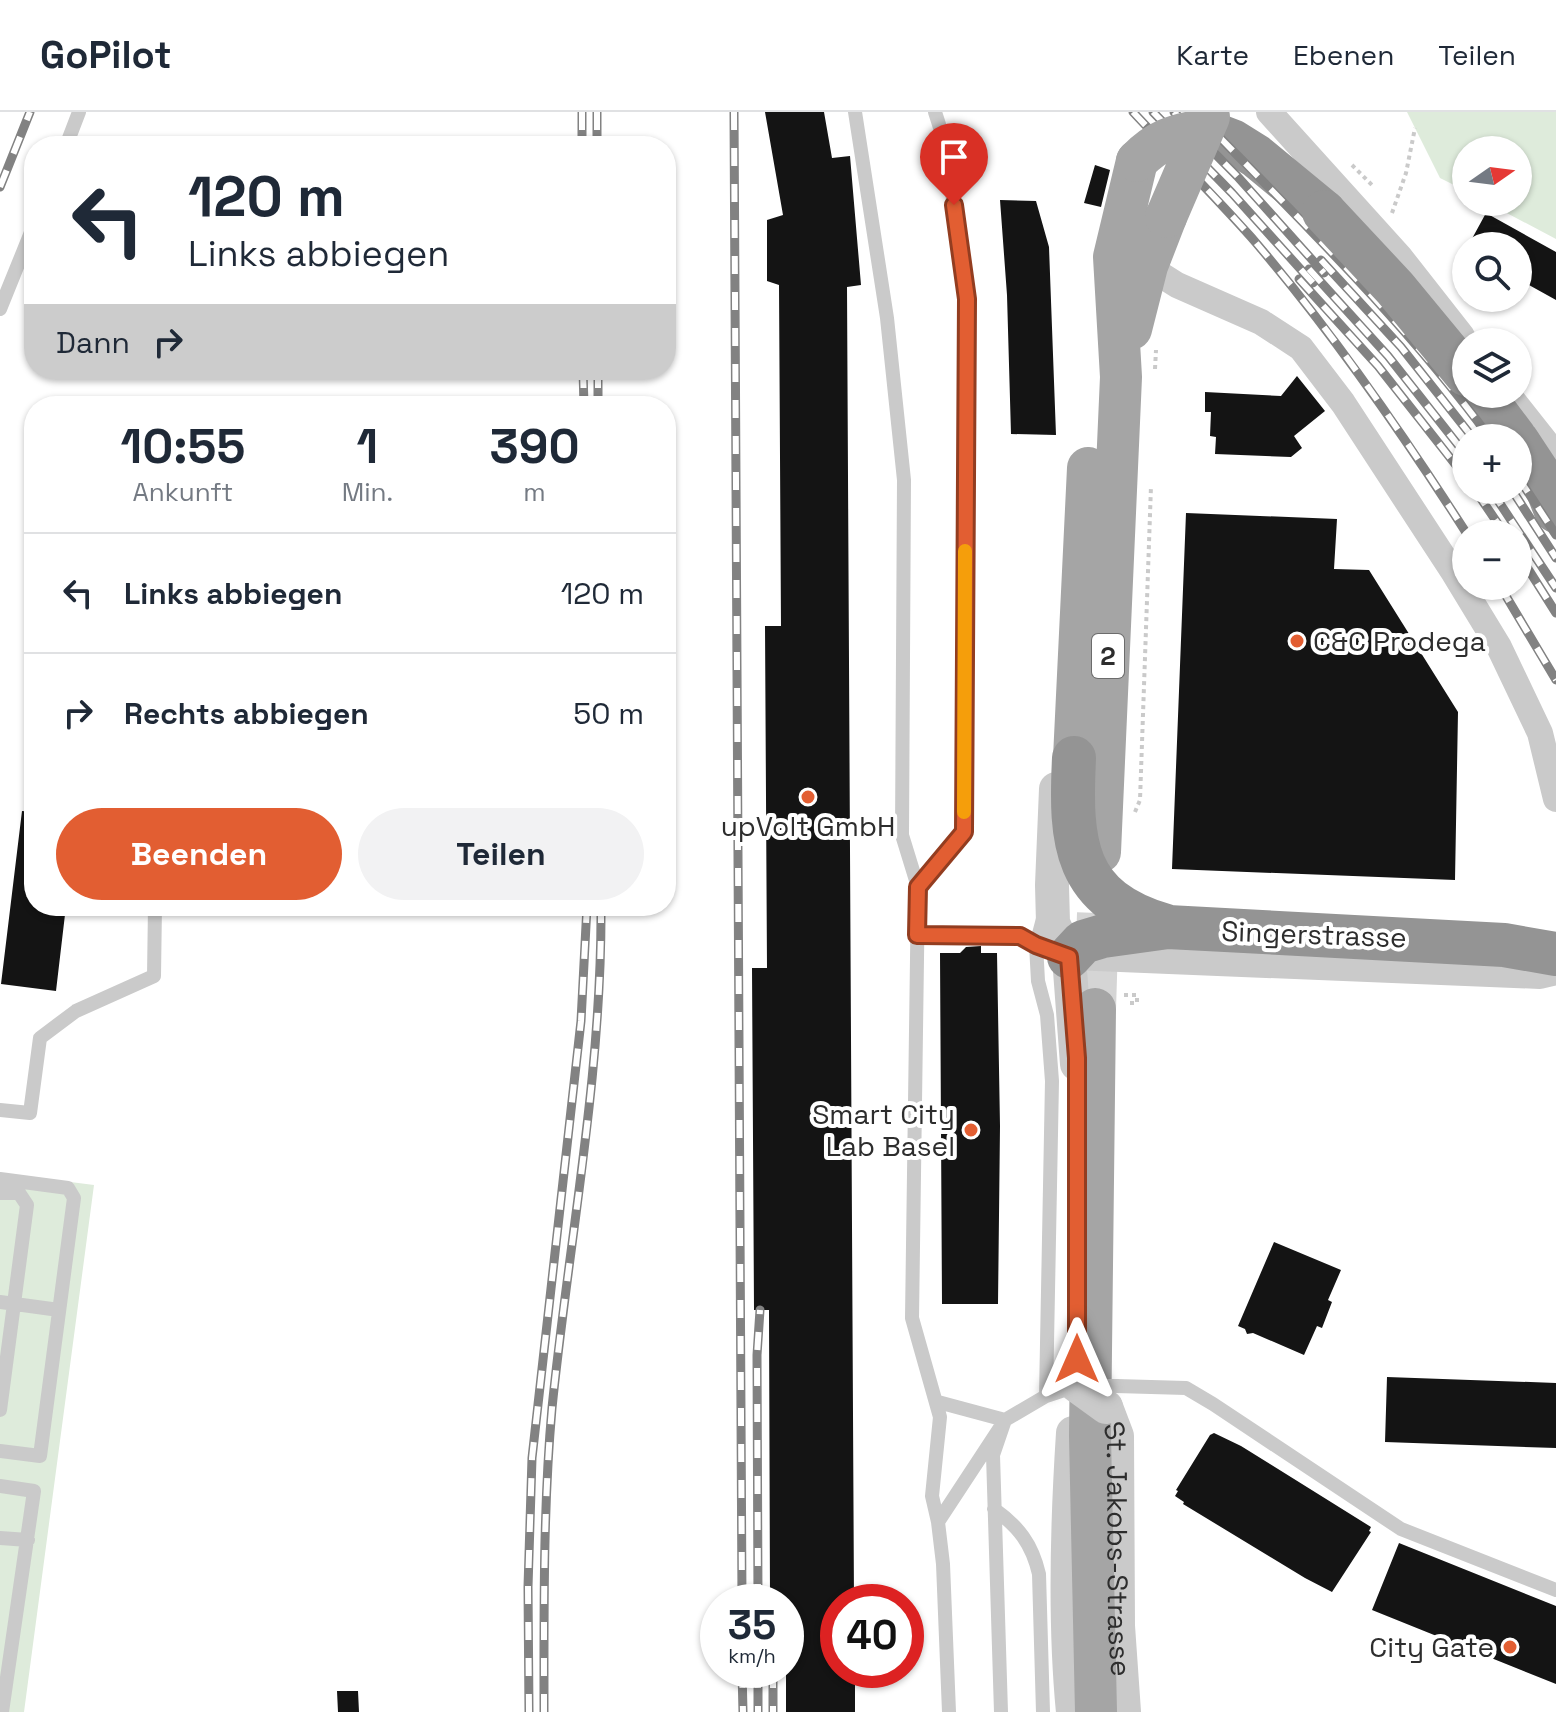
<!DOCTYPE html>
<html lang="de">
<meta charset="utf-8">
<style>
body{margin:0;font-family:"Space Grotesk",sans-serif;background:#f2f2f3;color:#1f2937;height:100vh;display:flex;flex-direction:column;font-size:30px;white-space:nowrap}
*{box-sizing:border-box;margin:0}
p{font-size:26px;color:#747a83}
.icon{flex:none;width:44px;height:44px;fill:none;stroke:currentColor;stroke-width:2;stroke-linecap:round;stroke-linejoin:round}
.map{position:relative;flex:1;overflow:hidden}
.drawer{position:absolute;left:24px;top:284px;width:652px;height:520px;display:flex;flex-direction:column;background:#fff;border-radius:32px;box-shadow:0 2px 6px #0004}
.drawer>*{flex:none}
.hud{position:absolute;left:24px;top:24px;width:652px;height:244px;border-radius:32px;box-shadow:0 2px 6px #0004;background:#fff;color:#1f2937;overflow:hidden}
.needle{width:52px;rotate:76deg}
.tools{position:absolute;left:1452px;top:24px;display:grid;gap:16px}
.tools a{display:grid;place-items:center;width:80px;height:80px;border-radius:50%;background:#fff;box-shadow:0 2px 6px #0004;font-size:40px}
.speed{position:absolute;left:700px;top:1472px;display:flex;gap:16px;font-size:40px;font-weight:700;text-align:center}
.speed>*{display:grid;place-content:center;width:104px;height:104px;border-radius:50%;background:#fff;box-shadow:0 2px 6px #0004;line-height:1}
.speed small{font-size:20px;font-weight:400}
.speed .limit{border:12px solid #d22;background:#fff;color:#111}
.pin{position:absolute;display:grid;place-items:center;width:68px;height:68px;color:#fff;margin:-82px -34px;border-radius:50% 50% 50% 0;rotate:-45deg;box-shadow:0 0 8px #0007}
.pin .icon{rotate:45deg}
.me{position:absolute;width:88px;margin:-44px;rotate:0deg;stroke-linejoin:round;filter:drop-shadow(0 0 6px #0008)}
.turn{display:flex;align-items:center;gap:28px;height:168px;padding:0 32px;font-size:36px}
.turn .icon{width:104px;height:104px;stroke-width:2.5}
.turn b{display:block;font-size:56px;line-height:68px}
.then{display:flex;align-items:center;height:76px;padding:0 32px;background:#0003;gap:16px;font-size:30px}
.eta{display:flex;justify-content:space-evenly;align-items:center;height:136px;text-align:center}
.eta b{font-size:48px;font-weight:600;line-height:56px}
.button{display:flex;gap:16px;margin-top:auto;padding:16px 32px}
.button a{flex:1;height:92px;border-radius:48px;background:#e25e32;color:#fff;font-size:32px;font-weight:600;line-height:92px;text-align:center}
.button a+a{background:#f2f2f3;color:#1f2937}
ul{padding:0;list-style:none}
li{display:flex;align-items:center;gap:24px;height:120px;padding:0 32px;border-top:2px solid #e0e1e3}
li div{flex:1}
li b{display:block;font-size:30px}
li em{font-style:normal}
header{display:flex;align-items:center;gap:48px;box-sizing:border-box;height:112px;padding:0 40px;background:#fff;border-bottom:2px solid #e0e1e3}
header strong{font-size:38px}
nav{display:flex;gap:44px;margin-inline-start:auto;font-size:28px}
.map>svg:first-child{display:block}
.green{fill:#deebdb}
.building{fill:#141414}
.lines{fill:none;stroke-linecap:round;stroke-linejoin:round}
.primary-tunnel{stroke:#d5d5d5;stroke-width:42;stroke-dasharray:42 21;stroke-linecap:butt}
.path{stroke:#cacaca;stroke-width:4;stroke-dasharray:4 4;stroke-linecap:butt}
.service{stroke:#cacaca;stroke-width:14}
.minor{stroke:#cacaca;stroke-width:26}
.tertiary{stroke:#cacaca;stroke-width:34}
.primary{stroke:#a5a5a5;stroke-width:42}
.motorway{stroke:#949494;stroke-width:44}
.rail-casing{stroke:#828282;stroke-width:9}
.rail{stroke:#fff;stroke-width:6;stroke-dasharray:18;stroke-linecap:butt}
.service-bridge{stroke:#cacaca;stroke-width:14}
.tertiary-bridge{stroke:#cacaca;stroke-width:34}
.primary-bridge{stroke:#a5a5a5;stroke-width:42}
.motorway-bridge{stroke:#949494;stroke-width:44}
.route-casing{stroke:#933d20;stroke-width:20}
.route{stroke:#e25e32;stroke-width:14}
.slow{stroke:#f59e0b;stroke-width:14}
.poi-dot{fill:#e25e32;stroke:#fff;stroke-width:3}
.labels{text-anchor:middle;stroke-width:8;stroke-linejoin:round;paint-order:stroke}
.shield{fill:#fff;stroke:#6c6c6c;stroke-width:2}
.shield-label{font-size:26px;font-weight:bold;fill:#2d2d2d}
.poi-label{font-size:28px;fill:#2d2d2d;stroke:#fff;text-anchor:end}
.street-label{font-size:28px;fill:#2d2d2d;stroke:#fff}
</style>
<header>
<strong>GoPilot</strong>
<nav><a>Karte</a><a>Ebenen</a><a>Teilen</a></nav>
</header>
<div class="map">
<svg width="1556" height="1600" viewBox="0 0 1556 1600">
<rect width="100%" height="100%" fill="#fff"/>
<!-- green -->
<path class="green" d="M1407,0H1556V127L1486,90H1518V38H1466V79L1440,66Z
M0,1061L94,1073L24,1600H0Z"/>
<!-- building -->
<path class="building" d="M765,0H824L832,46L850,44L861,173L847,175L854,1490H838V1558H855V1600H786V1490H770L769,1198H754L752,856H767L765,514H781L779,173L767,169V108L783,103Z
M1095,53L1110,58L1101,95L1084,91Z
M1000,88L1036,89L1049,135L1056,323L1011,322L1007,183Z
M1486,101L1556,140V188L1518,167V134H1468Z
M1297,264L1325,299L1294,324L1302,336L1291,345L1215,342L1216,325L1210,324L1211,300H1205V280L1281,284Z
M1186,401L1337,407L1334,457L1369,458L1458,600L1455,768L1172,757Z
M22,699L34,700V794H66L56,879L1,872Z
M981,834V841H997L1000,1014L998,1192H942L940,841H960L966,835Z
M1274,1130L1341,1158L1328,1188L1332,1190L1322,1216L1317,1214L1304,1243L1253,1221L1247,1222L1245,1217L1238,1214Z
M1387,1265L1556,1271V1336L1385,1330Z
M1214,1321L1241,1334L1371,1415L1369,1419L1371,1420L1332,1480L1305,1466L1183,1392L1184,1390L1175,1384L1178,1379L1176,1378L1210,1323Z
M1399,1431L1556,1494V1572L1372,1498Z
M337,1579H358L359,1600H338Z"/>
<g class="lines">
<!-- primary-tunnel -->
<path class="primary-tunnel" d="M1095,897L1098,801"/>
<!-- path -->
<path class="path" d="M1352,53L1372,73V76
M1392,101L1406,61L1415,16
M1485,220L1494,230
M1155,257L1156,238
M1135,700L1140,688L1151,374
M1124,883H1137V891H1126"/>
<!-- service -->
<path class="service" d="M855,0L887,206L904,368L902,723L918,775L912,1206L940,1305L932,1384L938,1410L943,1452L949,1600
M66,34L79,0
M0,197L34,113
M918,775L964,720L967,187L945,31L935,0
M1044,803L1036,833L1038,869L1047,903L1052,969L1046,1284
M917,823L1020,824L1065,843
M0,998L30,1001L40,926L76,899L154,864L155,794
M0,1067L68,1076L74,1086L40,1344L0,1339
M0,1081H19L27,1093L0,1298
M0,1190L59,1198
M1116,1274L1186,1276L1213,1292L1401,1417L1556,1478
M0,1374L34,1379L2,1600
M994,1397C1019,1415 1032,1432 1039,1462L1043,1600
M938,1410L1005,1308L938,1290
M0,1426L28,1428
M1001,1600L993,1343L1005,1308L1046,1284L1076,1274"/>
<!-- minor -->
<path class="minor" d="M1269,0L1400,145L1462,224
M1147,154L1177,173L1261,210L1301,236L1343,291L1454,461L1499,535L1540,621L1556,687
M1511,286L1556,343
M1072,845L1540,864L1556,860"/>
<!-- tertiary -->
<g class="tertiary">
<path d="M1056,677L1052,773L1053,811L1069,845L1077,952"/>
<path id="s1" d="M1106,1295L1117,1324L1118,1514L1124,1600"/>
<path d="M1073,1321C1067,1413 1064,1508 1073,1600"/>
</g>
<!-- primary -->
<path class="primary" d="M1131,217L1147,154L1166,105
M1074,646L1088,356
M1100,740L1121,265L1114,145L1137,49
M1095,897L1090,1324L1096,1600"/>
<!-- motorway -->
<path class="motorway" d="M1203,18L1232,29L1256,44L1324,100
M1482,282L1515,326
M1518,330L1545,371L1556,399
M1074,646C1070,731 1073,787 1166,814
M1069,845L1083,830L1103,824L1168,815L1504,833L1556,842"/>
<!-- rail casing -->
<g class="rail-casing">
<path id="rail" d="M582,0V34
M597,0V34
M734,0L742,1490
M1133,0C1172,42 1213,82 1251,125C1331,218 1401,319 1467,422
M1153,0L1232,81L1313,171
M1174,0L1237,64L1324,161
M1195,0C1297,105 1403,207 1490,326
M0,75L30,0
M1321,148L1401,235L1473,326
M1309,157L1388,244L1466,343
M1299,167L1378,254L1466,366
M583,258L584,294
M598,258V294
M1518,365L1556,423
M1475,378L1505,422
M1491,378L1556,476
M1512,378L1556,446
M1518,441L1556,501
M1500,474L1556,568
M758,1490L757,1243L760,1198
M742,1558L743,1600
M758,1558V1600
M773,1558V1600
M529,1600L528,1475L532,1346L581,909L587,794
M544,1600C544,1498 543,1397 552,1296C569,1128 602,963 601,794"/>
</g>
<!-- rail -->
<use href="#rail" class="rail"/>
<!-- service-bridge -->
<path class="service-bridge" d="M1089,1274H1116"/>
<!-- tertiary-bridge -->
<path class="tertiary-bridge" d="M1077,1274L1106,1295"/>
<!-- primary-bridge -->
<path class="primary-bridge" d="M1137,49C1158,28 1173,23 1203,18
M1166,105L1209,5"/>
<!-- motorway-bridge -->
<path class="motorway-bridge" d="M1324,100L1395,176L1466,262"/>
</g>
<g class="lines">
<!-- route casing -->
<g class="route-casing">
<path id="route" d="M954,93L967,187L964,720L918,775L917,823L1020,824L1036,833L1069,845L1077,946V1247"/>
</g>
<!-- route -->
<use href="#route" class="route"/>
<!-- slow -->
<path class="slow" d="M964,700L965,439"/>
</g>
<!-- markers -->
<g class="poi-dot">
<circle cx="1297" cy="529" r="8"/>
<circle cx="808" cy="685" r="8"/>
<circle cx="971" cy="1018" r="8"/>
<circle cx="1510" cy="1535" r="8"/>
</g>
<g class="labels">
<!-- shield labels -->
<rect class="shield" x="1092" y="522" width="32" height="44" rx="6"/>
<g class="shield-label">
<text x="1108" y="553">2</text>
</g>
<!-- poi labels -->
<g class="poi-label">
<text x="1313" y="539" text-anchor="start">C&amp;C Prodega</text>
<text x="808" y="724" text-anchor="middle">upVolt GmbH</text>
<text x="955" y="1012">Smart City<tspan x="955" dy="32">Lab Basel</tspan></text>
<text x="1494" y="1545">City Gate</text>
</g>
<!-- street labels -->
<g class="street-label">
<text transform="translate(1314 822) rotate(2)" y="10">Singerstrasse</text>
<text dy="10" stroke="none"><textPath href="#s1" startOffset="144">St. Jakobs-Strasse</textPath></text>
</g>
</g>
</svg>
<div class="tools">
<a><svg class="needle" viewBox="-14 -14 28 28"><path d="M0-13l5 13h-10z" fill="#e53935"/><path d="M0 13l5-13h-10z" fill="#747a83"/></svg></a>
<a><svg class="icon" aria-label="search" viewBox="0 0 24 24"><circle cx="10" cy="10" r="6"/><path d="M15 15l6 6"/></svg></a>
<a><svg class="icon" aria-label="layers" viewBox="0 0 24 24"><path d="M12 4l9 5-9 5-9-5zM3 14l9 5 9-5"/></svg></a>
<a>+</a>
<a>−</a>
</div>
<div class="speed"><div>35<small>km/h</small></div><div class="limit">40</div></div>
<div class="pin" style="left:954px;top:93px;background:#d93025"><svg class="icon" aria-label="arrive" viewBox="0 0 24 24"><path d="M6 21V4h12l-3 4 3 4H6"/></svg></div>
<svg class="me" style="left:1077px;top:1247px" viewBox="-20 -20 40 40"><path d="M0-17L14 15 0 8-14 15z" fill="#e25e32" stroke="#fff" stroke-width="4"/></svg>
<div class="hud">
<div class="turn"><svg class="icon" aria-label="left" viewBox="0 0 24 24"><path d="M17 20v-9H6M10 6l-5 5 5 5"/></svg><div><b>120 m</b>Links abbiegen</div></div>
<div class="then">Dann<svg class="icon" aria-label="right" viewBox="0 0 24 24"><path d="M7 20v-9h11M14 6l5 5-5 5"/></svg></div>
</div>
<section class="drawer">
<div class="eta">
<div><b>10:55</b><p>Ankunft</p></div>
<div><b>1</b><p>Min.</p></div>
<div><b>390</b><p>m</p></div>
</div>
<ul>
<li><svg class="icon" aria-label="left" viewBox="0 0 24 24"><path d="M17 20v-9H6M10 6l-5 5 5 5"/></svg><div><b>Links abbiegen</b></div><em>120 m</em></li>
<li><svg class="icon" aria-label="right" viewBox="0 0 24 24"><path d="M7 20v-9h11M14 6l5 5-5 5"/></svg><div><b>Rechts abbiegen</b></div><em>50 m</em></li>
</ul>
<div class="button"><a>Beenden</a><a>Teilen</a></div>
</section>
</div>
